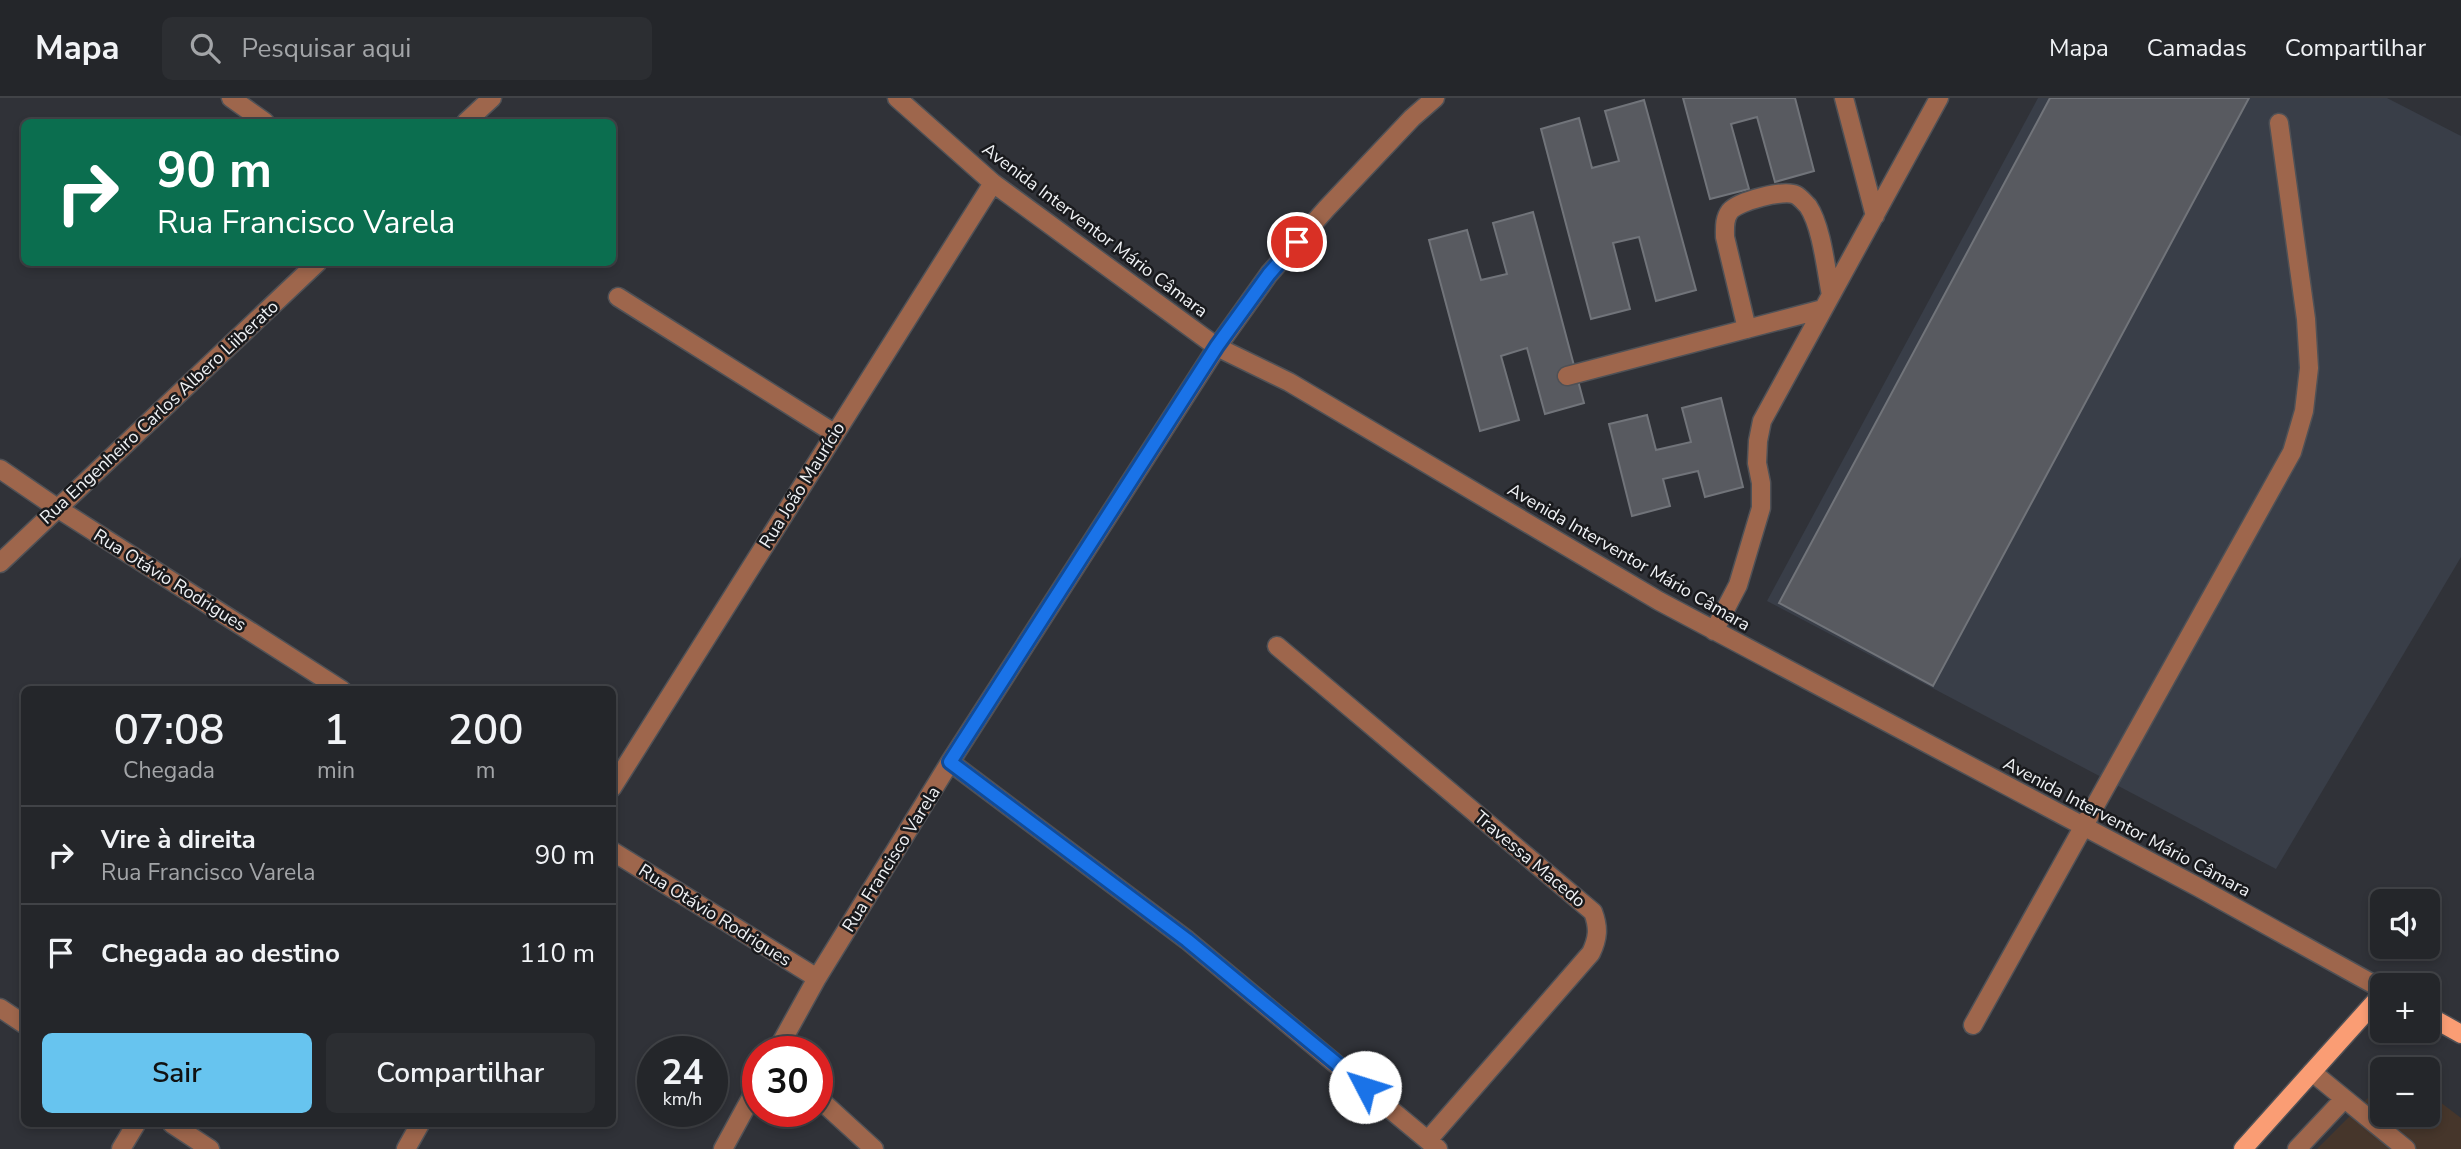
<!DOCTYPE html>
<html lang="pt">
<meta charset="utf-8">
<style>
body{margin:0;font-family:"Nunito Sans",sans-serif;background:#2c2e32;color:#f1f3f6;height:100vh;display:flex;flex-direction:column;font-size:26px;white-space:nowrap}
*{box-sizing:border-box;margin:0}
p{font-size:23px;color:#a3a5a8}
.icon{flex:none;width:38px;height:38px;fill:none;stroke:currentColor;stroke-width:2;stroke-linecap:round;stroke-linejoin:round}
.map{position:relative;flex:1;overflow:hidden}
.side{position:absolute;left:21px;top:588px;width:595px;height:441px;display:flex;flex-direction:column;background:#24262a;border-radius:10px;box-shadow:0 4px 10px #0003,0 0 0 2px #414347}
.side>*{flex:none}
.hud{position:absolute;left:21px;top:21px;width:595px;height:147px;border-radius:10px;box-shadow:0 4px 10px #0003,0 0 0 2px #414347;background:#0b6e4f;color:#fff;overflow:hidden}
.fabs{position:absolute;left:2370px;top:791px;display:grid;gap:14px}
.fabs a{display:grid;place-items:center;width:70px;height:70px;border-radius:10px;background:#24262a;box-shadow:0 4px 10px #0003,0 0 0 2px #414347;font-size:35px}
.speed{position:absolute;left:637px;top:938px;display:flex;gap:14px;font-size:35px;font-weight:700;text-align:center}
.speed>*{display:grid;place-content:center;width:91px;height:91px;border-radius:50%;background:#24262a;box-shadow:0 4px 10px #0003,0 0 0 2px #414347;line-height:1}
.speed small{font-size:18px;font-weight:400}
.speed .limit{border:10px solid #d22;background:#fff;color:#111}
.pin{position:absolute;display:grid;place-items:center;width:60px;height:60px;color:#fff;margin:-30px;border:4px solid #fff;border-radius:50%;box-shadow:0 2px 7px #0007}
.me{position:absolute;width:77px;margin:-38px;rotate:310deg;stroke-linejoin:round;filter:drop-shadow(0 0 5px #0008)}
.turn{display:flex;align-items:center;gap:24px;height:147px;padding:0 21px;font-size:32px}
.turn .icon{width:91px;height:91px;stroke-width:2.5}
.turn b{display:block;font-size:49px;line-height:60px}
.eta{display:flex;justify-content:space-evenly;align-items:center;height:119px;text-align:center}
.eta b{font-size:42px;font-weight:600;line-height:49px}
.cta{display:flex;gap:14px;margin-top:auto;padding:14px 21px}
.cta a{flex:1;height:80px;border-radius:10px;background:#67c4ef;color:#111;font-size:28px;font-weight:600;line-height:80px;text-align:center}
.cta a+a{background:#2c2e32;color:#f1f3f6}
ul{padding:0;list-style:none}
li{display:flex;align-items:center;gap:21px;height:98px;padding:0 21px;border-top:2px solid #414347}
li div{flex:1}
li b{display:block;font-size:26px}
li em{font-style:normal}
header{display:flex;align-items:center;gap:42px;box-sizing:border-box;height:98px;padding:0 35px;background:#24262a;border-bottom:2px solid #414347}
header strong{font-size:33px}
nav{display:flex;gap:38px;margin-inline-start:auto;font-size:24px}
.search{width:490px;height:63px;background:#2c2e32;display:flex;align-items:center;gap:18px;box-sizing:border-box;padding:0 24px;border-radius:10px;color:#a3a5a8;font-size:26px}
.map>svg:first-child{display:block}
.commercial{fill:#46362b}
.built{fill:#393e48}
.building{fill:#585a60;stroke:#71747a;stroke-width:2}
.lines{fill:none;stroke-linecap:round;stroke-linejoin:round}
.minor-casing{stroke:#4f5156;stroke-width:21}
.major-casing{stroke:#4f5156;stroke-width:21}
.minor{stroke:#9e664c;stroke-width:18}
.major{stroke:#fa9d74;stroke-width:18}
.route-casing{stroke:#114b97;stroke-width:18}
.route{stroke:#1a73e8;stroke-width:12}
.labels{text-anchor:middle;stroke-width:5;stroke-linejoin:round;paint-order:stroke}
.street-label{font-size:18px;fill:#eff1f4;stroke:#191a1d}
</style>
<header>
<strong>Mapa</strong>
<div class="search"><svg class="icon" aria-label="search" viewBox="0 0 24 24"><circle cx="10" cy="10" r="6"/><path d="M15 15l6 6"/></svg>Pesquisar aqui</div>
<nav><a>Mapa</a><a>Camadas</a><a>Compartilhar</a></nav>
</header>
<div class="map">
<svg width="2461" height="1051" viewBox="0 0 2461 1051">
<rect width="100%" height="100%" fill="#303238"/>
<!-- commercial -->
<path class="commercial" d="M2382,986V1017H2427V994L2461,1020V1051H2317Z"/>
<!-- built -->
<path class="built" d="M2038,0H2387L2461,38V459L2276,771L1767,503Z"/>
<!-- building -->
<path class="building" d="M1683,0H1795L1814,73L1775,84L1757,19L1731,26L1749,91L1710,101Z
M2050,0H2249L1933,588L1779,505Z
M1644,2L1696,192L1656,203L1639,139L1613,145L1630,211L1591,221L1541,31L1579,20L1592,70L1619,63L1605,13Z
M1533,114L1584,305L1545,316L1527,250L1501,258L1519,322L1480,333L1429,142L1467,132L1481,182L1507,176L1493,125Z
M1721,300L1743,389L1705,399L1698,373L1663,381L1670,408L1632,418L1609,326L1647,317L1656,352L1691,344L1682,310Z"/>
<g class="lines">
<!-- minor casing -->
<g class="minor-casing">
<path id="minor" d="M231,0L265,24
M897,0L993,85L1217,249L1289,284L1659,503L2198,789L2382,891
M1844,0L1875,118
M466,24L492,0
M618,199L834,335
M1747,231L1725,139C1725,130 1724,121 1730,113C1739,103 1784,91 1796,97C1800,99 1805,105 1808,108C1822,129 1826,172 1831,197
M1567,278L1823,211
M0,371L57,410L342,592
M0,465L318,164
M1714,533L1738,487L1761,410V385L1757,365L1758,343L1762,323L1939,0
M1277,548L1593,814C1599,830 1598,840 1591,855L1428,1042
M950,664L1187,842L1438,1051
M612,690L993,85
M612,753L817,880
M0,910L24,926
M1973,927L2292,354L2304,313L2309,270L2306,221L2279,25
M776,954L817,880L950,664L1217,249L1269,176L1326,111L1412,20L1435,0
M2312,974L2406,1051
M817,999L874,1051
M172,1026L210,1051
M121,1051L136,1026
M406,1051L420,1026
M723,1051L758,987
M2297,1051L2344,1001"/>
</g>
<!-- major casing -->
<g class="major-casing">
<path id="major" d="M2427,917L2461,936
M2243,1051L2382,896"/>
</g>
<!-- minor -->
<use href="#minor" class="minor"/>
<!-- major -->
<use href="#major" class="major"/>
</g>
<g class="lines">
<!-- route casing -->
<g class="route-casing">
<path id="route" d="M1297,144L1269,176L1217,248L950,664L1187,842L1365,989"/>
</g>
<!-- route -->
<use href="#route" class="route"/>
</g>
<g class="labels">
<!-- street labels -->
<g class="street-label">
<text transform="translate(1095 132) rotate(37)" y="6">Avenida Interventor Mário Câmara</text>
<text transform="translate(159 314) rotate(-43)" y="6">Rua Engenheiro Carlos Albero Liiberato</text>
<text transform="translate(802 387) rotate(-58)" y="6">Rua João Maurício</text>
<text transform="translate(1629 459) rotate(30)" y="6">Avenida Interventor Mário Câmara</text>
<text transform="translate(170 482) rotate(32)" y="6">Rua Otávio Rodrigues</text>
<text transform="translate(2127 729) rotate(28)" y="6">Avenida Interventor Mário Câmara</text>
<text transform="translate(891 761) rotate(-58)" y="6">Rua Francisco Varela</text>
<text transform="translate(1530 761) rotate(40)" y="6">Travessa Macedo</text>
<text transform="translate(715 817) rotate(32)" y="6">Rua Otávio Rodrigues</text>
</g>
</g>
</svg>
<div class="fabs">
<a><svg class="icon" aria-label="sound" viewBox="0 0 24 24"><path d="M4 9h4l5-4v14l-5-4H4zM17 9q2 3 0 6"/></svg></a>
<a>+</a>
<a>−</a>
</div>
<div class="speed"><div>24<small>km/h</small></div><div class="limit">30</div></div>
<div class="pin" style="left:1297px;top:144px;background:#d93025"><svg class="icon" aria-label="arrive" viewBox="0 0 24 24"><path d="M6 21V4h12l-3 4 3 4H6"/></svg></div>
<svg class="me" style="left:1365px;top:989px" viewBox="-20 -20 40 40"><circle r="19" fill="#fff"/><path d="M0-13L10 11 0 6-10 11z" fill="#1a73e8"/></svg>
<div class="hud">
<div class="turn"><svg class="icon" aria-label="right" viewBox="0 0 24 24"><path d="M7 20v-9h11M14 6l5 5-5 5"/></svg><div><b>90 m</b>Rua Francisco Varela</div></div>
</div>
<section class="side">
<div class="eta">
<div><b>07:08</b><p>Chegada</p></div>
<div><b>1</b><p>min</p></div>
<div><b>200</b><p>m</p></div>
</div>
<ul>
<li><svg class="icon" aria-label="right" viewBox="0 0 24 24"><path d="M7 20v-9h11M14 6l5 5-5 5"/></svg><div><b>Vire à direita</b><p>Rua Francisco Varela</p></div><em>90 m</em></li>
<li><svg class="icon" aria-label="arrive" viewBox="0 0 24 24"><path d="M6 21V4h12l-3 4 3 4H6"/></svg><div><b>Chegada ao destino</b></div><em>110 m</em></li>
</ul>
<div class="cta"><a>Sair</a><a>Compartilhar</a></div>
</section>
</div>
